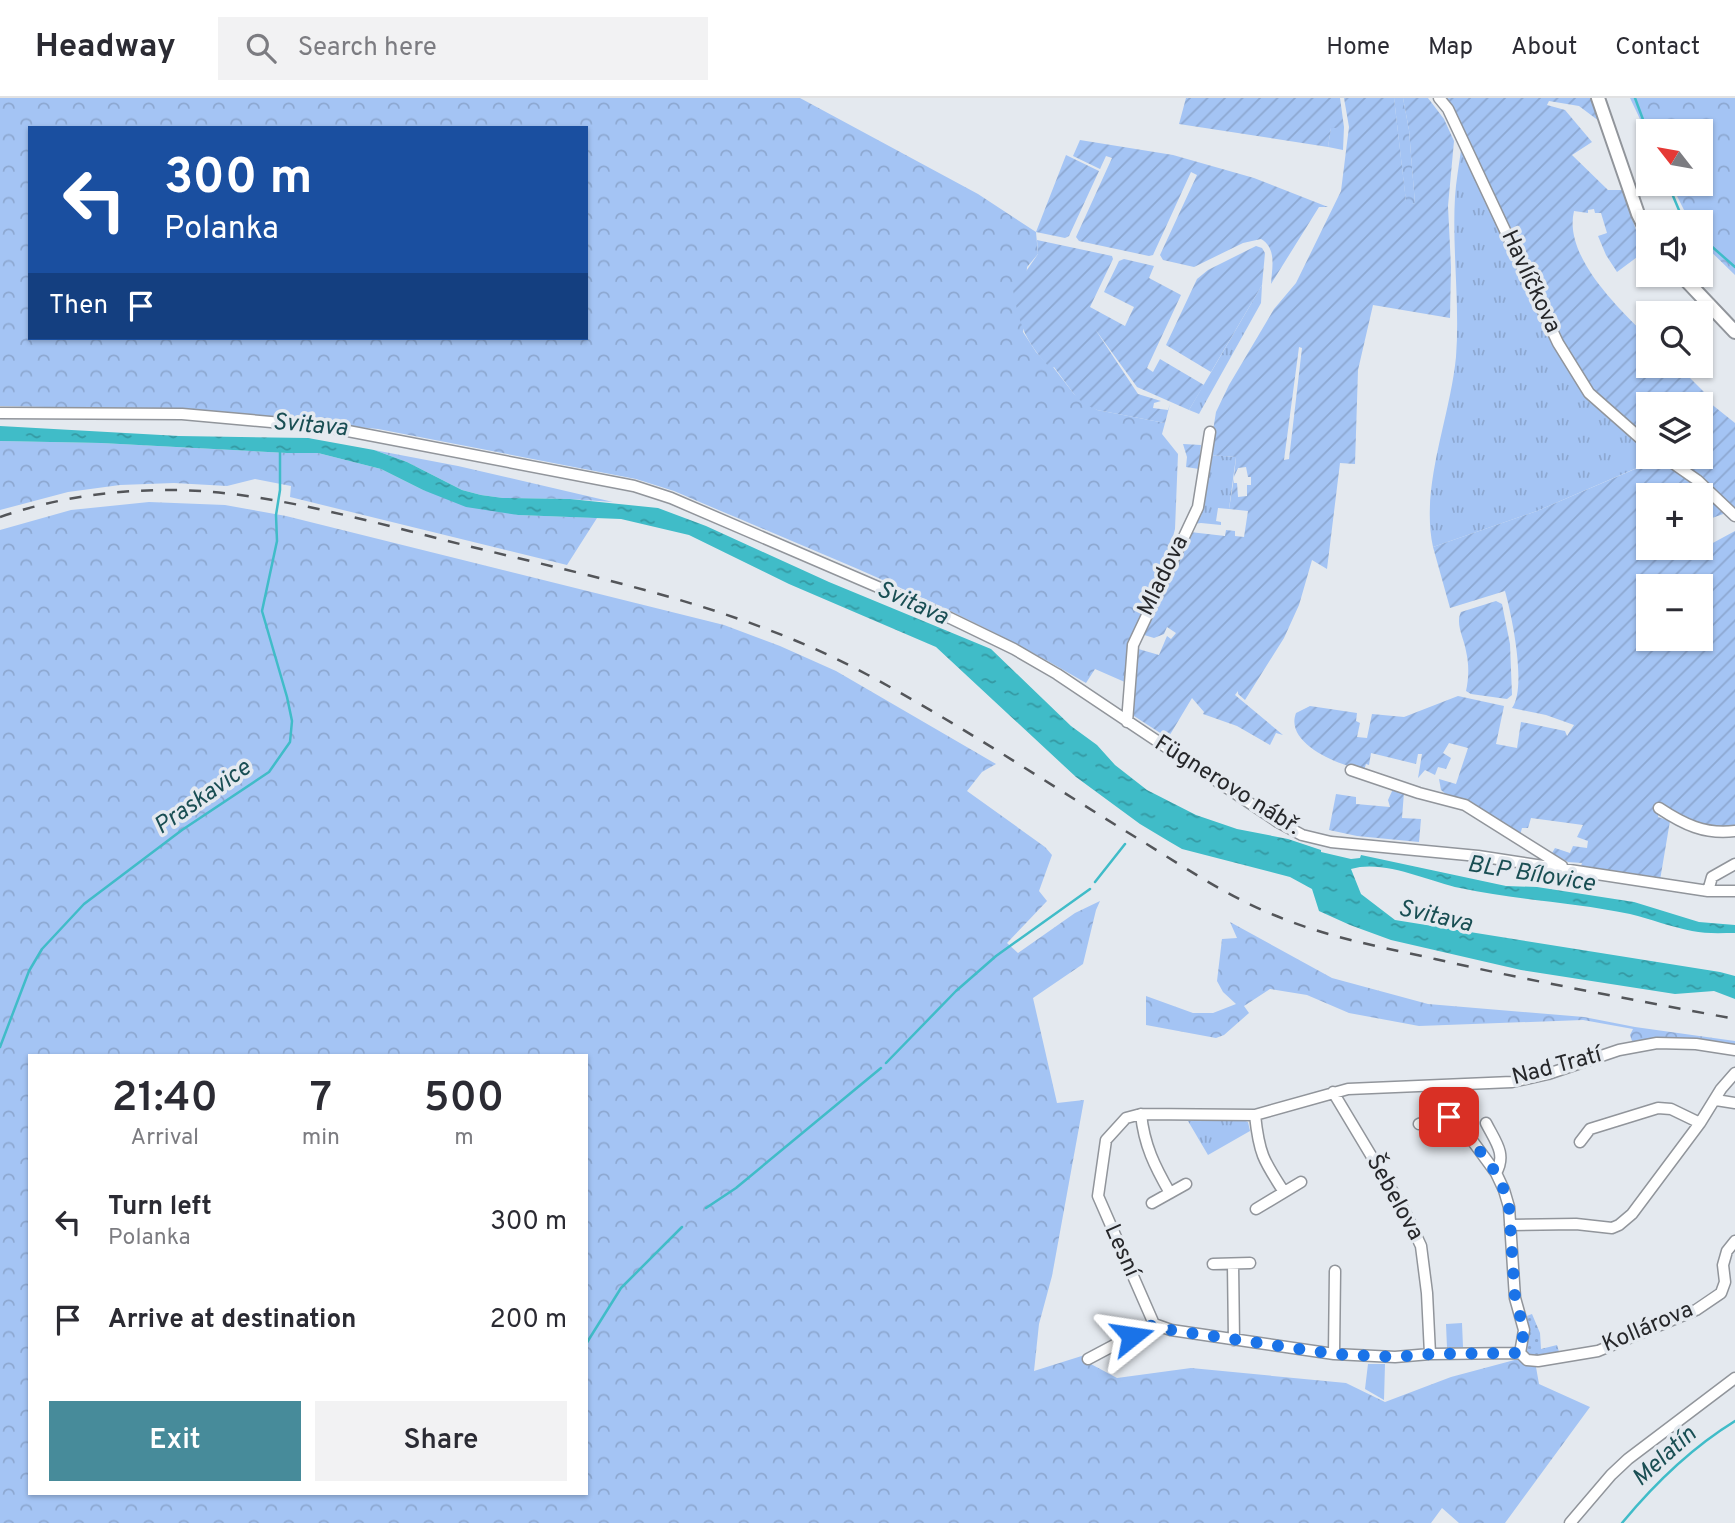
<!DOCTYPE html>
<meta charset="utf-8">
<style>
:root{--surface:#fff;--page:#f2f2f3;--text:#2b2b33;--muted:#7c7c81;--line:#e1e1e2;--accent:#478b9a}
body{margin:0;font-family:Overpass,sans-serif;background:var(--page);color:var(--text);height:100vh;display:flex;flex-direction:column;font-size:26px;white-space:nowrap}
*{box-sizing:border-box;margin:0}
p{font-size:23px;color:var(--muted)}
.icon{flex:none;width:38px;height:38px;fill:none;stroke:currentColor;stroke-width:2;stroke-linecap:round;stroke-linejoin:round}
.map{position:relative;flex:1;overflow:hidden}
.side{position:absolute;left:28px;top:956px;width:560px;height:441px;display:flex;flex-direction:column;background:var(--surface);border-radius:0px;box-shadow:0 2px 5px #0004}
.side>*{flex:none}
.hud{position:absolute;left:28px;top:28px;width:560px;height:214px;border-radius:0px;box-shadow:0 2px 5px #0004;background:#1a4fa0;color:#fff;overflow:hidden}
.needle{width:46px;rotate:301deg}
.buttons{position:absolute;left:1636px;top:21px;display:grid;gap:14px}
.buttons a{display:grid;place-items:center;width:77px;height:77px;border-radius:0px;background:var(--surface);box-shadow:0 2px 5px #0004;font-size:35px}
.pin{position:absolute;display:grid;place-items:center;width:60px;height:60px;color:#fff;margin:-30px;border-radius:14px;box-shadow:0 4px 10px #0006}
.me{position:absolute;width:77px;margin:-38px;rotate:75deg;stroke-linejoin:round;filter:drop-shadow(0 0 5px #0008)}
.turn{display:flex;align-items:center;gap:24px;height:147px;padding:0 21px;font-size:32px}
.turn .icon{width:91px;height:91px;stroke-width:2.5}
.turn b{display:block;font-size:49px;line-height:60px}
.then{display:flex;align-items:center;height:66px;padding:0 21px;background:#0003;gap:14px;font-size:26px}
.eta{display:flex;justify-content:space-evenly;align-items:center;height:119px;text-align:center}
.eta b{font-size:42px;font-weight:600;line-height:49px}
.action{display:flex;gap:14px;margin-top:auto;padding:14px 21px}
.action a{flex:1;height:80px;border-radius:0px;background:var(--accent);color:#fff;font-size:28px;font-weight:600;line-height:80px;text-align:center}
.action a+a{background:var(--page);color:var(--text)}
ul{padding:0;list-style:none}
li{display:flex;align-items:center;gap:21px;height:98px;padding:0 21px}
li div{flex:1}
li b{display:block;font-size:26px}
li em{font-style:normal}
header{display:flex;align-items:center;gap:42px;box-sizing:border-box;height:98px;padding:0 35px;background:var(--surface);border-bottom:2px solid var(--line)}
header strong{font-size:33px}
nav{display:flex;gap:38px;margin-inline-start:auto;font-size:24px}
.search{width:490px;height:63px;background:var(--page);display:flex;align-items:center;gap:18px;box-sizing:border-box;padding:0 24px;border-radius:0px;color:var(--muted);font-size:26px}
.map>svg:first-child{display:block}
</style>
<header>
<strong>Headway</strong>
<div class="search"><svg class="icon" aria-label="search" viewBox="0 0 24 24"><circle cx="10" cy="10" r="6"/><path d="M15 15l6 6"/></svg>Search here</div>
<nav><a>Home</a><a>Map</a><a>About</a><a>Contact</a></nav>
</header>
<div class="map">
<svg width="1735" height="1425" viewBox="0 0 1735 1425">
<defs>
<pattern id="grass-tufts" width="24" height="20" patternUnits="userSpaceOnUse" patternTransform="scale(1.75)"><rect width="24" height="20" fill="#a4c4f4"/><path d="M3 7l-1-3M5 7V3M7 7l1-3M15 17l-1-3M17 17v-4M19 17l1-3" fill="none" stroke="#8da8d1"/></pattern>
<pattern id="forest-crowns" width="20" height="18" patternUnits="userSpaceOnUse" patternTransform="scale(1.75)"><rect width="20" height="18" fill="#a4c4f4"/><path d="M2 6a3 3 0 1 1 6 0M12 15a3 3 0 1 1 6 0" fill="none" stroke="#8da8d1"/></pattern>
<pattern id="park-dots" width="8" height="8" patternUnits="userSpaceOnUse" patternTransform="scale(1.75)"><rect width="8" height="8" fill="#a4c4f4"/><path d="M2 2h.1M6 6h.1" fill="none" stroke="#8da8d1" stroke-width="1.8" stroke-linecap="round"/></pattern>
<pattern id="garden-furrows" width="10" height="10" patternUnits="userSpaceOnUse" patternTransform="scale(1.75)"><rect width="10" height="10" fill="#a4c4f4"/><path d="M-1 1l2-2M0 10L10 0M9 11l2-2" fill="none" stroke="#8da8d1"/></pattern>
<pattern id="water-ripples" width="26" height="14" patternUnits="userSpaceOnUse" patternTransform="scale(1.75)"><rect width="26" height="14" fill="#40bcc8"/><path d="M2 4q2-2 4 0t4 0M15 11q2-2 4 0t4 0" fill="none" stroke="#3599a3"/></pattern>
</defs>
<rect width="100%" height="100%" fill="#e4e9ef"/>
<path fill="url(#grass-tufts)" d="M1331 29H1344L1343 52 1328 49Z
M1461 52 1642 345 1641 358 1660 360 1537 413 1433 449C1420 388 1450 321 1456 259 1460 206 1452 152 1455 99 1456 83 1459 67 1461 52Z
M1262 187 1261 205 1199 316 1189 312Z
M1209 357 1236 359 1229 411 1218 410 1216 423 1221 424V427L1201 425 1193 426Z
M1243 1022 1248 1024 1250 1033 1208 1057 1188 1023Z"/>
<path fill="url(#forest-crowns)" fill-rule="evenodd" d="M0 0H800L978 96 1036 134 1038 156 1027 169 1023 234 1036 254 1051 270 1053 269 1074 296 1097 312 1165 325 1162 336 1178 356 1175 431 1165 469 1128 546 1127 585 1095 571 1086 585C955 507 813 453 674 393L636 381 378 331 181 312 0 308ZM30 30H586V240H30Z
M1394 0H1403L1409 32 1415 106 1406 104Z
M1630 0H1735V177L1701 144V124H1690L1671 86H1701V33H1648V38Z
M0 343 101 345 287 355H318L381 371 423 392 518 417 597 420 567 467 290 399 291 388 255 381 227 388 174 385 120 387 68 394 0 412Z
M374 352 458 368 613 404 570 401 503 400 481 397 462 392 407 364Z
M149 404 225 407 286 418 724 527 780 548 836 573 996 666 982 674 967 693 1045 749 1052 757 1039 793 1047 803 1007 845 1018 855 1075 815 1100 803 1096 812 1083 866 1033 900 1057 1005 1084 1002 1052 1178 1039 1226 1034 1273 1088 1256 1089 1265 1117 1280 1191 1270 1346 1285 1385 1304 1451 1279 1522 1260 1536 1269 1539 1286 1590 1309 1505 1425H1459L1442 1410 1431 1425H0V432L71 412ZM30 957H586V1395H30Z
M1230 824 1332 880 1428 906 1584 919 1635 929 1735 943V947L1639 944 1632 943 1630 937 1633 931 1583 922 1419 928 1349 915 1307 897 1270 891 1244 908 1249 915 1224 937 1216 940 1146 927V898L1193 915H1213L1236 906 1223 894 1217 883 1222 841 1237 840Z"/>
<path fill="url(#park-dots)" d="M1532 1216 1540 1235 1541 1251 1557 1247 1560 1257 1538 1260 1526 1257 1524 1219Z"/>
<path fill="url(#garden-furrows)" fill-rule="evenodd" d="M1186 0H1340L1344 29 1331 30 1328 49 1179 26Z
M1344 0H1394L1406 103 1415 106 1409 32 1403 0H1428L1444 21 1454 43 1448 108 1451 169 1450 220 1373 207 1358 272 1355 366 1340 365 1327 471 1312 462 1299 507 1284 540 1245 602 1238 596V593L1235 597 1283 637 1276 635 1270 647 1237 628 1203 616 1204 614 1192 600 1168 640 1134 618 1132 612 1135 550 1159 557 1167 538 1171 541 1176 535 1167 529 1164 536 1154 540 1141 536 1190 434 1225 438 1226 432 1235 433V438L1244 439 1248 413 1229 411 1234 380V385H1237L1238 399 1247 398V387H1251V379H1248L1246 369 1238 370 1234 379 1236 359 1209 357 1216 314 1229 287 1274 211 1296 185 1341 93 1349 29ZM1299 249 1302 250 1289 361 1284 362Z
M1446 0H1591L1599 23 1579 8 1549 3 1547 7 1565 12 1592 44 1572 57 1608 92H1623L1636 132 1648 151 1617 174 1606 157 1598 138 1607 135 1601 115H1595L1594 111 1588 112V115L1574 113C1563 158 1619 211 1648 239V268H1678L1708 298 1705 301 1735 325V414L1668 359H1701V306H1648V345L1590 294 1577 275Z
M1080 42 1173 57 1254 80 1328 109H1319L1271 186C1272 170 1277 150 1261 141L1243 145 1194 169 1163 162 1160 157 1197 77 1191 74 1153 157 1149 158 1079 143 1076 139 1112 60 1106 58 1100 71 1073 58Z
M1066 57 1099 73 1069 138 1065 140 1036 134Z
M1037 142 1112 158 1113 161 1090 209 1125 228 1134 209 1104 194 1119 163 1124 161 1154 168 1149 180 1181 197 1147 270 1153 274 1160 261 1204 287 1189 312 1137 289 1095 231 1138 296 1161 303 1154 305 1153 310 1168 312 1170 306 1165 325 1097 312 1084 306 1074 296 1054 269 1051 271C1025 243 1020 229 1013 192L1038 156Z
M1256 148 1262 150 1265 155 1262 187 1211 274 1166 247 1197 181 1208 172Z
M1183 346 1201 347 1199 371 1186 369 1187 359Z
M1663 359 1726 415 1701 424V397H1648V450H1696L1698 453 1735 433V730L1718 731 1659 714 1658 719 1670 723 1660 782 1581 768 1582 765 1568 764 1552 755 1555 750 1570 755 1573 748 1587 750 1588 743 1577 739 1583 727 1531 720 1528 730H1522L1520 737 1473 706 1447 697 1441 692 1439 681 1456 686 1468 650 1449 645 1443 655 1451 660 1446 671 1438 669 1435 677 1425 672 1418 680 1422 656H1418L1416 666 1371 655 1369 667 1366 666 1364 672C1341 668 1284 646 1296 615L1310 608 1357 615 1356 623 1360 625 1357 639 1367 640 1372 616 1404 619 1458 598 1504 608 1496 646 1517 650 1521 624 1565 633 1567 638 1574 627 1546 617 1512 610C1527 590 1512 518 1505 493L1450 510 1433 449 1537 413ZM1648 488H1701V541H1648Z
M1496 503 1502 506 1510 546 1512 597 1507 601 1471 596 1466 593C1469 579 1469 566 1466 553 1464 540 1455 526 1461 514Z
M1393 691 1404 694 1402 720 1421 721 1419 744 1357 738 1329 732 1336 696 1356 699V706L1390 709 1388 702Z"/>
<path fill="#a4c4f4" d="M1462 1225 1463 1249 1447 1250 1446 1226Z
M1368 1266H1385L1384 1302 1365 1291Z"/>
<path fill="url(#water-ripples)" d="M0 328 179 338 308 340 374 352 407 364 462 392 481 397 503 400 570 401 658 410 706 428 829 484 991 551 1071 628 1097 647 1115 667 1147 692 1196 717 1237 731 1288 741 1321 752V754L1351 761 1360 760 1361 757 1506 788 1537 789 1634 804 1699 824 1735 827V835C1721 835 1706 836 1692 833 1671 829 1651 821 1630 816 1574 804 1516 802 1460 790 1428 783 1383 761 1351 771L1361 796 1395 822 1720 874 1735 878V901L1714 893 1675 896 1521 872 1391 842 1350 827 1319 813 1312 791 1290 779 1182 751 1170 744 1140 726 1076 679 936 549 789 486 689 437 621 421 518 417 466 409 423 392 381 371 318 355H287L101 345 0 343Z"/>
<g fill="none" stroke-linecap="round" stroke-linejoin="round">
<path stroke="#40bcc8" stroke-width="2.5" d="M1635 0 1648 35
M1668 86 1684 124
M1701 139 1735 169
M1095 784 1125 746
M0 949 29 873 42 851 84 806 182 732 269 674 290 644 292 623 287 599 262 513 277 443 276 417 280 392V354
M886 965 956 893 996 858 1090 791
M706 1110 736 1090 881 970
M586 1246 621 1190 682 1129
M1622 1425C1655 1385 1691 1350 1735 1323"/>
<defs>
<path id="minor" d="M1439 0 1448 11 1558 245 1589 295 1648 347
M0 315 182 316 327 329 634 388 671 400 950 520 1014 551 1057 576 1278 724 1302 737 1331 744 1478 758 1708 793H1735
M1664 359 1697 382 1735 418
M1127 624 1133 547 1198 409 1210 334
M1351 672 1419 695 1465 707 1562 768
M1659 710C1683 726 1705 737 1735 733
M1708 793 1712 779 1735 766
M1333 994 1405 1114 1421 1148 1427 1195 1430 1256
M1716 1002 1735 1005
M1141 1016C1144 1047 1155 1069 1170 1095
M1255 1017C1259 1055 1263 1062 1284 1094
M1486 1025C1495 1043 1507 1056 1496 1075
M1419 1026 1443 1018 1453 1021 1463 1030 1496 1075 1504 1092 1509 1109 1515 1200 1524 1232 1520 1255
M1580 1044 1590 1031 1658 1010 1671 1011 1700 1025 1721 991 1735 975
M1152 1105 1186 1086
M1256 1111 1301 1084
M1510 1127 1576 1126 1612 1130 1619 1127 1632 1116 1700 1025
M1213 1166 1250 1165
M1233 1166 1234 1242
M1520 1255 1430 1256 1395 1259 1334 1256 1171 1232 1154 1226 1098 1098 1106 1042 1126 1020 1141 1016 1255 1017 1348 991 1512 984 1548 976 1619 952 1657 945 1696 946 1735 952
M1520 1255 1527 1262 1538 1263 1598 1253 1696 1212 1721 1195 1725 1184 1723 1167 1727 1153 1735 1143
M1334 1256 1335 1173
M1088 1261 1154 1226
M1570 1425 1611 1377 1628 1361 1735 1280"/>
<path id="major" d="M1598 0 1638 116 1648 136
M1681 177 1735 234"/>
</defs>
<use href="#minor" stroke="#91959b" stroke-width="13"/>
<use href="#major" stroke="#91959b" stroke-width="16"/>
<use href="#minor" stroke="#fff" stroke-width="10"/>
<use href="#major" stroke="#fff" stroke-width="12"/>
<path stroke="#535559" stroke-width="2.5" stroke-dasharray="12 12" stroke-linecap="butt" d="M0 419C64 397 133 389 201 393 288 399 379 426 464 447 602 481 742 509 868 577 963 628 1053 689 1145 745 1187 771 1229 799 1274 817 1326 839 1381 849 1435 861 1535 884 1635 902 1735 921"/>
</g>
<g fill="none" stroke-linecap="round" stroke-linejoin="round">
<path stroke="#1a73e8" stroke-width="12" stroke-dasharray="0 21.6" d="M1132 1238 1154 1226 1171 1232 1334 1256 1395 1259 1430 1256 1520 1255 1524 1232 1515 1200 1509 1109 1504 1092 1496 1075 1463 1030 1449 1019"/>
</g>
<g text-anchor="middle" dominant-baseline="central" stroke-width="7" stroke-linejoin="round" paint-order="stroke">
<g font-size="23" fill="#26272a" stroke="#e4e9ef">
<text transform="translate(1530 184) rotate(65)">Havlíčkova</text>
<text transform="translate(1164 478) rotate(-64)">Mladova</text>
<text transform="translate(1227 688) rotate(32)">Fügnerovo nábř.</text>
<text transform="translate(1557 969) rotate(-15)">Nad Tratí</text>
<text transform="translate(1394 1100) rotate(61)">Šebelova</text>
<text transform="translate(1121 1153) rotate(66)">Lesní</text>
<text transform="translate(1648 1230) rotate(-23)">Kollárova</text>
</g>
<g font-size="24" font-style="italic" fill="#194e53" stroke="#e4e9ef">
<text transform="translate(310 328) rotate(5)">Svitava</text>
<text transform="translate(912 506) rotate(24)">Svitava</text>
<text transform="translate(203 700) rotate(-35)">Praskavice</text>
<text transform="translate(1531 777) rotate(9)">BLP Bílovice</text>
<text transform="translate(1435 819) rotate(13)">Svitava</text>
<text transform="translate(1665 1359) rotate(-42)">Melatín</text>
</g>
</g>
</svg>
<div class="buttons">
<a><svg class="needle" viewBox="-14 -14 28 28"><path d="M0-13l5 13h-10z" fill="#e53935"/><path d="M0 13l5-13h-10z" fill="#7c7c81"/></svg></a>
<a><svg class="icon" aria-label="sound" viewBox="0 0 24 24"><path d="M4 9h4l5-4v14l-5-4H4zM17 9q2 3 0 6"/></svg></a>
<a><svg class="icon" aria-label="search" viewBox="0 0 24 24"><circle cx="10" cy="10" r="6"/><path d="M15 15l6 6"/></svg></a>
<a><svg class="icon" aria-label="layers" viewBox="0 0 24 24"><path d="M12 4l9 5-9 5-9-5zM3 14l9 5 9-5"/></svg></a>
<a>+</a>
<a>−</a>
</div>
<div class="pin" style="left:1449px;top:1019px;background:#d93025"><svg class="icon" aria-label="arrive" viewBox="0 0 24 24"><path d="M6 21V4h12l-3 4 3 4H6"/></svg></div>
<svg class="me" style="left:1132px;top:1238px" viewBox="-20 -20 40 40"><path d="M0-17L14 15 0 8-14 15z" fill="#1a73e8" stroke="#fff" stroke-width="4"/></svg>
<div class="hud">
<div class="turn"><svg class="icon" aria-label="left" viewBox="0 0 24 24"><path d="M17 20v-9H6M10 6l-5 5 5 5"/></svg><div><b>300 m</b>Polanka</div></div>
<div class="then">Then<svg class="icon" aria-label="arrive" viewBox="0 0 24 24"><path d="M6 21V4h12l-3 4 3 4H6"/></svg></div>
</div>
<section class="side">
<div class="eta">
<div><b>21:40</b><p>Arrival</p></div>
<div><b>7</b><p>min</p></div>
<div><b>500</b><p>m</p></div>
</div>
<ul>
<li><svg class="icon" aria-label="left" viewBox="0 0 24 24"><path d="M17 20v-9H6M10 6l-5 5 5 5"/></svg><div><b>Turn left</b><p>Polanka</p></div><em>300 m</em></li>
<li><svg class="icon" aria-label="arrive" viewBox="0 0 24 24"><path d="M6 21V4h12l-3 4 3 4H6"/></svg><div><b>Arrive at destination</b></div><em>200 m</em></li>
</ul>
<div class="action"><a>Exit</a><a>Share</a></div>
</section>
</div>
